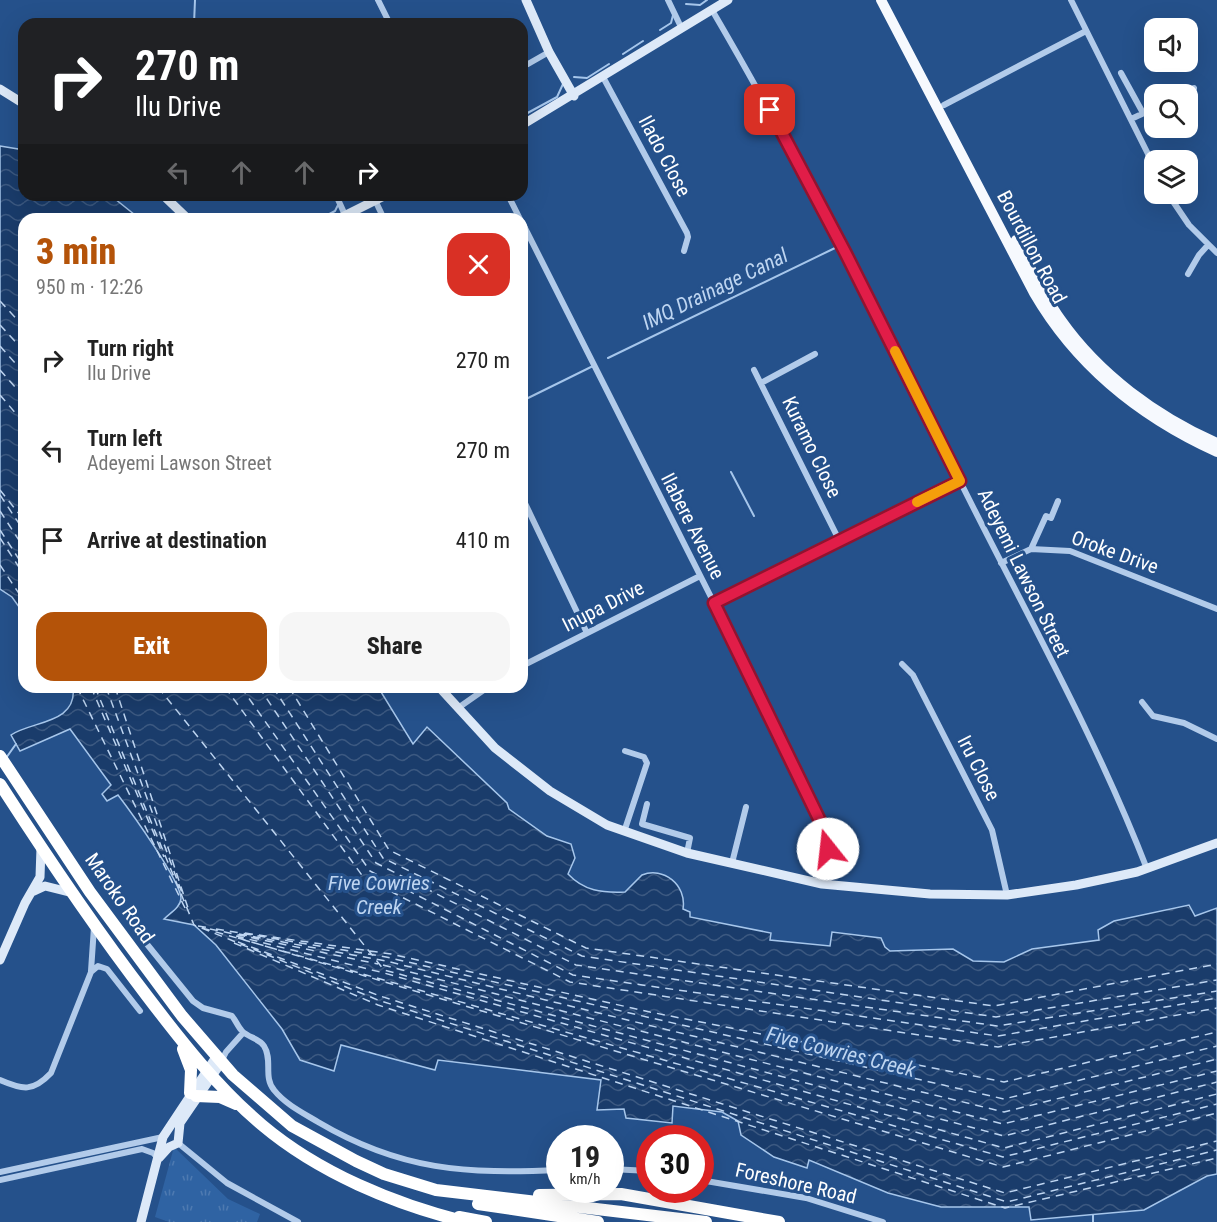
<!DOCTYPE html>
<meta charset="utf-8">
<style>
:root{--surface:#fff;--page:#f6f6f6;--text:#222;--muted:#767676;--accent:#b45309}
body{margin:0;font-family:"Roboto Condensed",sans-serif;background:var(--page);color:var(--text);height:100vh;display:flex;flex-direction:column;font-size:22px;white-space:nowrap}
*{box-sizing:border-box;margin:0}
p{font-size:20px;color:var(--muted)}
.icon{flex:none;width:33px;height:33px;fill:none;stroke:currentColor;stroke-width:2;stroke-linecap:round;stroke-linejoin:round}
.map{position:relative;flex:1;overflow:hidden}
.details{position:absolute;left:18px;top:213px;width:510px;height:480px;display:flex;flex-direction:column;background:var(--surface);border-radius:18px;box-shadow:0 6px 24px #0002}
.details>*{flex:none}
.banner{position:absolute;left:18px;top:18px;width:510px;height:183px;border-radius:18px;box-shadow:0 6px 24px #0002;background:#202124;color:#fff;overflow:hidden}
.tools{position:absolute;left:1144px;top:18px;display:grid;gap:12px}
.tools a{display:grid;place-items:center;width:54px;height:54px;border-radius:12px;background:var(--surface);box-shadow:0 6px 24px #0002;font-size:30px}
.speed{position:absolute;left:546px;top:1125px;display:flex;gap:12px;font-size:30px;font-weight:700;text-align:center}
.speed>*{display:grid;place-content:center;width:78px;height:78px;border-radius:50%;background:var(--surface);box-shadow:0 6px 24px #0002;line-height:1}
.speed small{font-size:15px;font-weight:400}
.speed .limit{border:9px solid #d22;background:#fff;color:#111}
.pin{position:absolute;display:grid;place-items:center;width:51px;height:51px;color:#fff;margin:-26px;border-radius:12px;box-shadow:0 3px 9px #0006}
.me{position:absolute;width:66px;margin:-33px;rotate:344deg;stroke-linejoin:round;filter:drop-shadow(0 0 4px #0008)}
.turn{display:flex;align-items:center;gap:21px;height:126px;padding:0 18px;font-size:27px}
.turn .icon{width:78px;height:78px;stroke-width:2.5}
.turn b{display:block;font-size:42px;line-height:51px}
.lanes{display:flex;align-items:center;height:57px;padding:0 18px;background:#0003;justify-content:center;gap:30px;direction:ltr}
.lanes .off{opacity:.35}
.round{display:grid;place-items:center;flex:none;width:63px;height:63px;border-radius:18px;background:var(--page)}
.head{display:flex;align-items:center;justify-content:space-between;height:102px;padding:0 18px}
h1{font-size:36px;font-weight:800;line-height:45px;color:var(--accent)}
.button{display:flex;gap:12px;margin-top:auto;padding:12px 18px}
.button a{flex:1;height:69px;border-radius:18px;background:var(--accent);color:#fff;font-size:24px;font-weight:800;line-height:69px;text-align:center}
.button a+a{background:var(--page);color:var(--text)}
ul{padding:0;list-style:none}
li{display:flex;align-items:center;gap:18px;height:90px;padding:0 18px}
li div{flex:1}
li b{display:block;font-size:22px}
li em{font-style:normal}
.map>svg:first-child{display:block}
</style>
<div class="map">
<svg width="1217" height="1222" viewBox="0 0 1217 1222">
<defs>
<pattern id="grass-tufts" width="24" height="20" patternUnits="userSpaceOnUse" patternTransform="scale(1.5)"><rect width="24" height="20" fill="#2f63a3"/><path d="M3 7l-1-3M5 7V3M7 7l1-3M15 17l-1-3M17 17v-4M19 17l1-3" fill="none" stroke="#4e7ab1"/></pattern>
<pattern id="water-waves" width="16" height="10" patternUnits="userSpaceOnUse" patternTransform="scale(1.5)"><rect width="16" height="10" fill="#1a3c6b"/><path d="M0 5q4-4 8 0t8 0" fill="none" stroke="#3c5981"/></pattern>
</defs>
<rect width="100%" height="100%" fill="#25518b"/>
<path fill="url(#grass-tufts)" d="M174 1147 228 1199 260 1214 257 1222H169L155 1217Z"/>
<path fill="url(#water-waves)" stroke="#a6c6eb" stroke-width="1.5" d="M0 146 24 150V195H110L140 219H24V614L12 597 0 589Z
M73 687H378L413 744 427 727 507 803 509 809 547 836 571 844 575 858 568 874C584 891 602 893 625 892L642 875C663 866 687 885 683 909L690 912V917L771 933 770 940 830 946 832 932 881 938 885 947 890 951 953 949 973 961 1004 962 1032 949 1099 940 1098 930 1114 921 1189 905 1195 916 1217 908V1174L1207 1176 1144 1210 1031 1220 1029 1207H941L888 1193 809 1160 807 1168 774 1157 741 1135 738 1121 722 1112 673 1106 672 1123 626 1118 624 1109 597 1110 601 1080 438 1060 435 1070 341 1045 334 1071 300 1060 282 1029 216 945 194 925 164 919C170 913 181 907 181 898 180 880 131 812 118 795L107 801 102 794 111 785 70 729 20 751 11 735C31 721 78 724 73 687Z"/>
<g fill="none" stroke-linecap="round" stroke-linejoin="round">
<path stroke="#a6c6eb" stroke-width="2" d="M686 4 700 5 707 0
M194 24 195 0
M660 30 671 23 673 15
M623 54 643 41
M574 77 587 78 609 64
M522 116 557 97 563 84
M349 197 358 198 365 195
M320 219 335 211 339 203
M608 358 835 248
M522 401 593 366
M731 472 754 516
M6 758 16 744
M1093 1222V1215"/>
<path stroke="#bed5f1" stroke-width="1.5" stroke-dasharray="8 6" stroke-linecap="butt" d="M0 301 24 327
M0 325 24 351
M0 346 24 373
M0 370 24 397
M0 395 24 423
M0 490 24 520
M0 495 24 531
M0 511 24 548
M0 530 24 567
M0 538 24 575
M0 565 24 601
M77 687 186 910
M91 687 164 857
M95 687 194 925 378 1000 1007 1202 1217 1150
M106 687 182 893
M115 687 189 911
M158 687 384 970 1004 1136 1217 1082
M225 687 364 878 570 982 998 1047 1217 1008
M241 687 370 871 573 975 998 1036 1217 998
M259 687 376 863 576 965 997 1026 1217 991
M273 687 383 858 582 956 996 1017 1217 980
M289 687 389 850 586 948 994 1006 1217 964
M198 926 211 928
M202 928 1003 1157 1217 1104
M210 929 378 964
M216 929 386 957 1004 1099 1217 1046
M245 933 391 954 650 1012 1004 1082 1217 1032
M239 934 386 961 1004 1112 1217 1059
M236 936 384 973 1004 1148 1217 1094
M238 938 1003 1167 1217 1113
M238 942 380 996 1005 1193 1217 1141
M234 943 378 1005 1005 1208 1217 1158
M383 965 1003 1124 1217 1071"/>
<path stroke="#b2cbea" stroke-width="6" d="M378 0 390 24
M668 0 681 27
M1071 0 1155 168
M712 10C807 172 889 340 973 507 1033 626 1099 745 1147 869
M528 64 549 52
M1121 73 1143 113
M603 77 687 233 688 237 684 251
M1181 94 1194 88
M944 105 1086 31
M1131 119 1155 108
M1168 194 1189 225 1217 253
M336 195 345 215
M508 195 520 219
M375 200 384 219
M522 222 714 603 823 827 828 849 822 884
M1188 274 1199 255 1208 245
M754 370 839 540
M761 383 815 354
M522 497 587 633
M1031 549 1046 516 1051 518 1058 501
M1001 563 1031 549 1070 551 1217 609
M714 603 960 481
M902 664 913 675 992 830 1007 895
M522 666 700 576
M1142 702 1153 716 1184 723 1217 739
M458 708 488 687
M647 804 642 824 690 838 687 853
M624 832 647 763 644 757 625 751
M732 863 746 807
M146 943 193 1001 203 1008 232 1016C236 1021 238 1027 242 1031 249 1038 259 1038 264 1046 273 1060 263 1077 274 1090 285 1104 303 1113 318 1122 401 1171 466 1174 560 1170
M91 971 94 927
M221 1062 226 1052 243 1033
M0 1080C23 1090 33 1092 51 1073L91 972 98 966 107 969 140 1011
M178 1143 227 1183 298 1222
M610 1169 650 1171
M0 1172 163 1137
M0 1180 142 1149 153 1153 158 1158
M700 1180 806 1198 883 1222"/>
<path stroke="#dde9f8" stroke-width="9" d="M526 0 549 52 574 96
M0 89 24 104
M522 125 728 0
M163 195 188 219
M338 219 386 195
M439 687 495 748 550 791 607 825 687 853 822 884 930 894 1007 895 1076 885 1137 872 1217 843
M32 892 45 886 69 892
M0 960 25 903 40 877 41 848
M159 1158 169 1147 178 1143 180 1123 221 1063
M141 1222 163 1137 216 1057"/>
<path stroke="#f6f9fe" stroke-width="10" d="M881 0 1034 293C1077 367 1140 417 1217 452
M1016 240C1030 267 1043 295 1061 320 1099 374 1156 416 1217 443"/>
<path stroke="#fff" stroke-width="12" d="M0 756 90 892 182 1016 233 1075 292 1126 356 1161 384 1174 436 1190 706 1222
M0 784C47 857 94 927 147 996 182 1042 218 1088 262 1125 319 1173 394 1204 466 1222
M183 1049 191 1070 190 1093
M196 1096 220 1097 236 1104
M539 1195 621 1194 779 1222
M478 1204 598 1222
M459 1217 486 1222"/>
</g>
<g fill="none" stroke-linecap="round" stroke-linejoin="round">
<defs>
<path id="route" d="M770 110 845 252 960 481 714 603 823 827 828 849"/>
</defs>
<use href="#route" stroke="#92132f" stroke-width="15"/>
<use href="#route" stroke="#e11d48" stroke-width="10"/>
<path stroke="#f59e0b" stroke-width="10" d="M895 351 960 481 917 502"/>
</g>
<g text-anchor="middle" dominant-baseline="central" stroke-width="6" stroke-linejoin="round" paint-order="stroke">
<g font-size="20" fill="#fff" stroke="#25518b">
<text transform="translate(665 156) rotate(62)">Ilado Close</text>
<text transform="translate(1032 247) rotate(62)">Bourdillon Road</text>
<text transform="translate(812 447) rotate(64)">Kuramo Close</text>
<text transform="translate(693 526) rotate(63)">Ilabere Avenue</text>
<text transform="translate(1115 552) rotate(20)">Oroke Drive</text>
<text transform="translate(1024 573) rotate(64)">Adeyemi Lawson Street</text>
<text transform="translate(603 606) rotate(-27)">Inupa Drive</text>
<text transform="translate(979 768) rotate(63)">Iru Close</text>
<text transform="translate(120 898) rotate(55)">Maroko Road</text>
<text transform="translate(796 1183) rotate(13)">Foreshore Road</text>
</g>
<g font-size="21" font-style="italic" fill="#bed5f1" stroke="#25518b">
<text transform="translate(715 289) rotate(-26)">IMQ Drainage Canal</text>
<text x="379" y="883">Five Cowries<tspan x="379" dy="24">Creek</tspan></text>
<text transform="translate(841 1052) rotate(14)">Five Cowries Creek</text>
</g>
</g>
</svg>
<div class="tools">
<a><svg class="icon" aria-label="sound" viewBox="0 0 24 24"><path d="M4 9h4l5-4v14l-5-4H4zM17 9q2 3 0 6"/></svg></a>
<a><svg class="icon" aria-label="search" viewBox="0 0 24 24"><circle cx="10" cy="10" r="6"/><path d="M15 15l6 6"/></svg></a>
<a><svg class="icon" aria-label="layers" viewBox="0 0 24 24"><path d="M12 4l9 5-9 5-9-5zM3 14l9 5 9-5"/></svg></a>
</div>
<div class="speed"><div>19<small>km/h</small></div><div class="limit">30</div></div>
<div class="pin" style="left:770px;top:110px;background:#d93025"><svg class="icon" aria-label="arrive" viewBox="0 0 24 24"><path d="M6 21V4h12l-3 4 3 4H6"/></svg></div>
<svg class="me" style="left:828px;top:849px" viewBox="-20 -20 40 40"><circle r="19" fill="#fff"/><path d="M0-13L10 11 0 6-10 11z" fill="#e11d48"/></svg>
<div class="banner">
<div class="turn"><svg class="icon" aria-label="right" viewBox="0 0 24 24"><path d="M7 20v-9h11M14 6l5 5-5 5"/></svg><div><b>270 m</b>Ilu Drive</div></div>
<div class="lanes"><svg class="icon off" aria-label="left" viewBox="0 0 24 24"><path d="M17 20v-9H6M10 6l-5 5 5 5"/></svg><svg class="icon off" aria-label="ahead" viewBox="0 0 24 24"><path d="M12 20V5M6 11l6-6 6 6"/></svg><svg class="icon off" aria-label="ahead" viewBox="0 0 24 24"><path d="M12 20V5M6 11l6-6 6 6"/></svg><svg class="icon" aria-label="right" viewBox="0 0 24 24"><path d="M7 20v-9h11M14 6l5 5-5 5"/></svg></div>
</div>
<section class="details">
<div class="head"><div><h1>3 min</h1><p>950 m · 12:26</p></div><a class="round" style="background:#d93025;color:#fff"><svg class="icon" aria-label="close" viewBox="0 0 24 24"><path d="M6 6l12 12M18 6L6 18"/></svg></a></div>
<ul>
<li><svg class="icon" aria-label="right" viewBox="0 0 24 24"><path d="M7 20v-9h11M14 6l5 5-5 5"/></svg><div><b>Turn right</b><p>Ilu Drive</p></div><em>270 m</em></li>
<li><svg class="icon" aria-label="left" viewBox="0 0 24 24"><path d="M17 20v-9H6M10 6l-5 5 5 5"/></svg><div><b>Turn left</b><p>Adeyemi Lawson Street</p></div><em>270 m</em></li>
<li><svg class="icon" aria-label="arrive" viewBox="0 0 24 24"><path d="M6 21V4h12l-3 4 3 4H6"/></svg><div><b>Arrive at destination</b></div><em>410 m</em></li>
</ul>
<div class="button"><a>Exit</a><a>Share</a></div>
</section>
</div>
